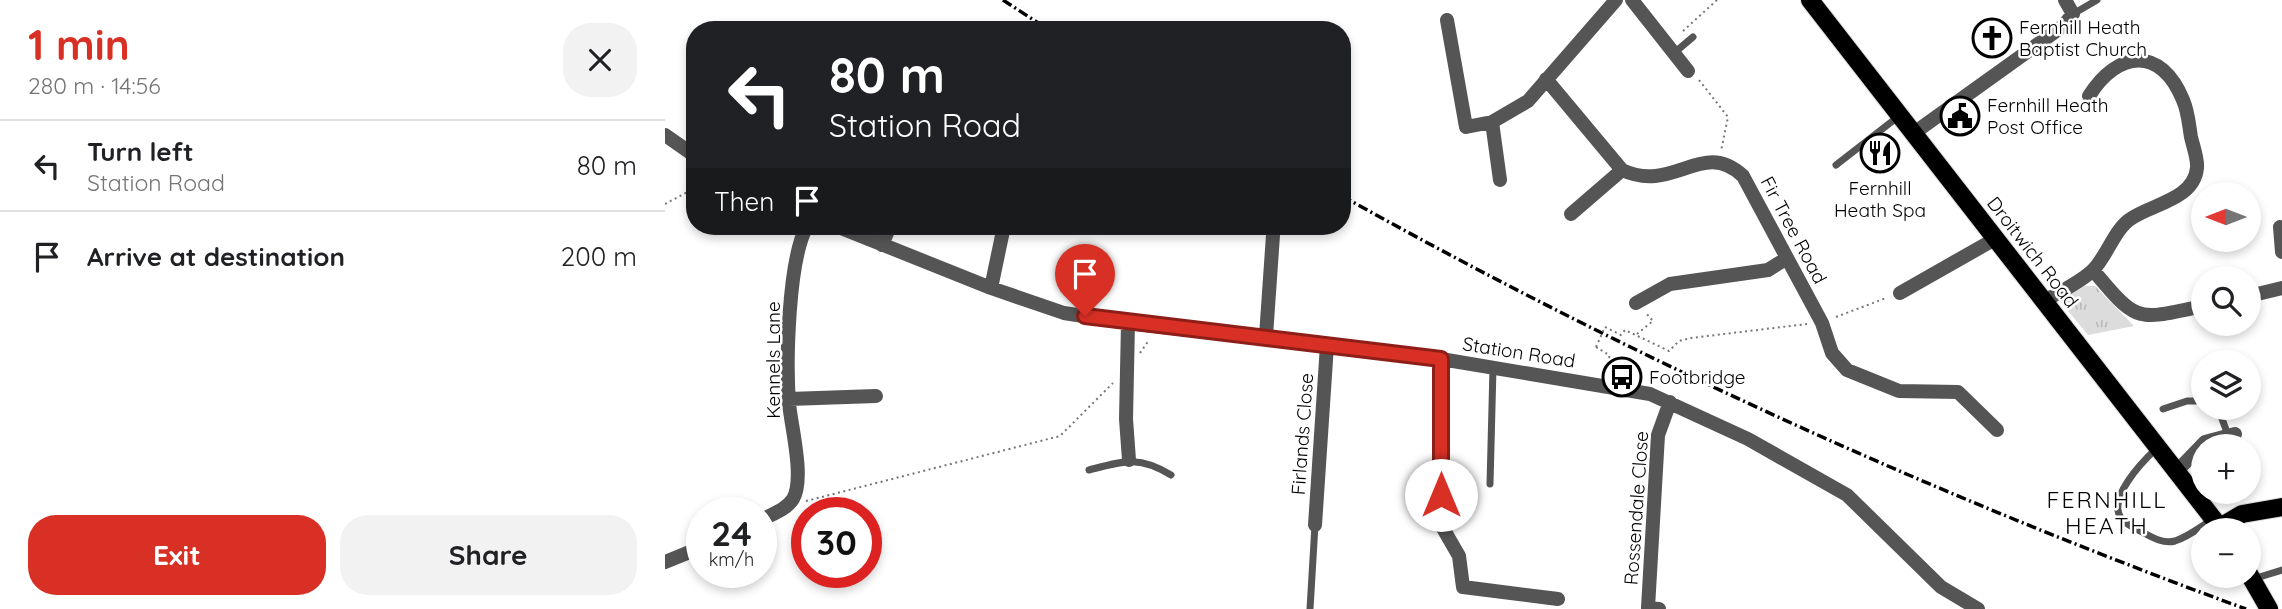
<!DOCTYPE html>
<meta charset="utf-8">
<style>
:root{--surface:#fff;--page:#f2f2f2;--text:#202124;--muted:#757577;--line:#e0e0e0;--accent:#d93025}
body{margin:0;font-family:Quicksand,sans-serif;background:var(--page);color:var(--text);height:100vh;display:flex;flex-direction:column;font-size:26px;white-space:nowrap}
*{box-sizing:border-box;margin:0}
p{font-size:23px;color:var(--muted)}
.icon{flex:none;width:38px;height:38px;fill:none;stroke:currentColor;stroke-width:2;stroke-linecap:round;stroke-linejoin:round}
.map{position:relative;flex:1;overflow:hidden}
.sheet{display:flex;flex-direction:column;background:var(--surface);width:665px}
.sheet>*{flex:none}
.hud{position:absolute;left:21px;top:21px;width:665px;height:214px;border-radius:28px;box-shadow:0 4px 10px #0003;background:#202124;color:#fff;overflow:hidden}
.needle{width:46px;rotate:270deg}
.buttons{position:absolute;left:1526px;top:182px;display:grid;gap:14px}
.buttons a{display:grid;place-items:center;width:70px;height:70px;border-radius:50%;background:var(--surface);box-shadow:0 4px 10px #0003;font-size:35px}
.speed{position:absolute;left:21px;top:497px;display:flex;gap:14px;font-size:35px;font-weight:700;text-align:center}
.speed>*{display:grid;place-content:center;width:91px;height:91px;border-radius:50%;background:var(--surface);box-shadow:0 4px 10px #0003;line-height:1}
.speed small{font-size:18px;font-weight:400}
.speed .limit{border:10px solid #d22;background:#fff;color:#111}
.pin{position:absolute;display:grid;place-items:center;width:60px;height:60px;color:#fff;margin:-72px -30px;border-radius:50% 50% 50% 0;rotate:-45deg;box-shadow:0 0 7px #0007}
.pin .icon{rotate:45deg}
.me{position:absolute;width:77px;margin:-38px;rotate:0deg;stroke-linejoin:round;filter:drop-shadow(0 0 5px #0008)}
.turn{display:flex;align-items:center;gap:24px;height:147px;padding:0 28px;font-size:32px}
.turn .icon{width:91px;height:91px;stroke-width:2.5}
.turn b{display:block;font-size:49px;line-height:60px}
.then{display:flex;align-items:center;height:66px;padding:0 28px;background:#0003;gap:14px;font-size:26px}
.round{display:grid;place-items:center;flex:none;width:74px;height:74px;border-radius:28px;background:var(--page)}
.summary{display:flex;align-items:center;justify-content:space-between;height:119px;padding:0 28px}
h1{font-size:42px;font-weight:700;line-height:52px;color:var(--accent)}
.button{display:flex;gap:14px;margin-top:auto;padding:14px 28px}
.button a{flex:1;height:80px;border-radius:28px;background:var(--accent);color:#fff;font-size:28px;font-weight:700;line-height:80px;text-align:center}
.button a+a{background:var(--page);color:var(--text)}
ul{padding:0;list-style:none}
li{display:flex;align-items:center;gap:21px;height:91px;padding:0 28px;border-top:2px solid var(--line)}
li div{flex:1}
li b{display:block;font-size:26px}
li em{font-style:normal}
main{display:flex;flex:1;min-height:0}
.map>svg:first-child{display:block}
</style>
<main>
<section class="sheet">
<div class="summary"><div><h1>1 min</h1><p>280 m · 14:56</p></div><a class="round"><svg class="icon" aria-label="close" viewBox="0 0 24 24"><path d="M6 6l12 12M18 6L6 18"/></svg></a></div>
<ul>
<li><svg class="icon" aria-label="left" viewBox="0 0 24 24"><path d="M17 20v-9H6M10 6l-5 5 5 5"/></svg><div><b>Turn left</b><p>Station Road</p></div><em>80 m</em></li>
<li><svg class="icon" aria-label="arrive" viewBox="0 0 24 24"><path d="M6 21V4h12l-3 4 3 4H6"/></svg><div><b>Arrive at destination</b></div><em>200 m</em></li>
</ul>
<div class="button"><a>Exit</a><a>Share</a></div>
</section>
<div class="map">
<svg width="1617" height="609" viewBox="0 0 1617 609">
<defs>
<pattern id="grass-tufts" width="24" height="20" patternUnits="userSpaceOnUse" patternTransform="scale(1.75)"><rect width="24" height="20" fill="#dcdcdc"/><path d="M3 7l-1-3M5 7V3M7 7l1-3M15 17l-1-3M17 17v-4M19 17l1-3" fill="none" stroke="#bbb"/></pattern>
</defs>
<rect width="100%" height="100%" fill="#fff"/>
<path fill="url(#grass-tufts)" d="M1420 286H1430L1469 326 1423 335 1394 300Z"/>
<g fill="none" stroke-linecap="round" stroke-linejoin="round">
<defs>
<path id="primary" d="M1145 0 1557 530
M1555 527 1577 514 1617 507
M1584 574 1604 609"/>
</defs>
<use href="#primary" stroke="#dbdbdb" stroke-width="20"/>
<path stroke="#777" stroke-width="2" stroke-dasharray="2 3.5" stroke-linecap="butt" d="M1018 31 1052 0
M1034 80 1063 117 1056 151
M0 204 30 188
M1171 317 1221 298
M940 327 956 335 960 330 1004 351 1014 341 1026 338 1142 324
M972 334 988 321 980 312
M931 347 944 355 946 374
M475 353 484 340
M141 501 395 436 448 383"/>
<path stroke="#555" stroke-width="7" d="M1408 14 1432 0
M1009 53 1028 37
M1171 165 1234 116
M1553 408 1563 435
M1498 409 1522 401H1538
M1491 449C1478 461 1442 498 1456 518 1461 525 1471 529 1479 533 1488 538 1499 544 1510 541 1523 537 1537 526 1548 519
M424 470C458 461 474 455 506 475
M825 484 828 368
M1588 579 1617 570
M645 609 650 525"/>
<path stroke="#555" stroke-width="14" d="M967 0 1023 71
M782 20 801 127 827 122 835 180
M881 79 957 170C1009 194 1037 138 1078 176L1157 323 1167 353 1182 370 1234 391 1293 392 1332 430
M827 122 863 101 951 0
M1249 133 1398 26 1408 14 1400 0
M0 135 30 156
M906 214 957 170
M171 226 326 288 399 313 463 323 776 359 985 394 1083 439 1182 495 1276 587 1313 609
M1615 227 1617 252
M217 245 225 226
M1428 270C1473 324 1471 320 1538 306
M326 288 339 226
M1235 293 1330 239
M1584 296 1617 288
M1380 301C1395 291 1417 282 1429 269 1443 254 1450 228 1467 218 1488 204 1529 199 1532 168 1533 159 1528 146 1526 137 1524 125 1523 111 1518 100 1496 46 1453 50 1424 96
M971 303 1005 284 1103 270 1122 258
M463 323 461 419 464 460
M601 336 608 235
M776 359 775 523 794 556 798 587 893 599
M124 399 211 396
M1512 471 1540 442 1570 434
M96 520C107 514 121 510 128 499 140 479 126 426 124 403 121 362 123 260 142 226
M650 525 662 345
M0 562 37 547
M994 609 983 608 993 435 1005 402"/>
<use href="#primary" stroke="#000" stroke-width="18"/>
<path stroke="#000" stroke-width="3.5" stroke-dasharray="10 3.5 2 3.5" stroke-linecap="butt" d="M338 0 384 30
M677 196C967 358 1269 495 1581 609"/>
<path stroke="#777" stroke-width="2" stroke-dasharray="2 3.5" stroke-linecap="butt" d="M931 347 940 327"/>
</g>
<g fill="none" stroke-linecap="round" stroke-linejoin="round">
<defs>
<path id="route" d="M420 316 776 359V495"/>
</defs>
<use href="#route" stroke="#8d1f18" stroke-width="18"/>
<use href="#route" stroke="#d93025" stroke-width="12"/>
</g>
<defs>
<symbol id="church-ring" viewBox="-11 -11 22 22"><circle r="9.5" fill="#fff" stroke="#000" stroke-width="1.5"/><path d="M-1.2-6h2.4v3.5h3.3v2.4h-3.3V6h-2.4V-.1h-3.3v-2.4h3.3Z" fill="#000"/></symbol>
<symbol id="civic-ring" viewBox="-11 -11 22 22"><circle r="9.5" fill="#fff" stroke="#000" stroke-width="1.5"/><path d="M-.6-6.5H3V-4.5H.6V-3L4-1V1h2V6H-6V1h2V-1L-.6-3ZM-1.2 2.5V6h2.4V2.5Z" fill="#000"/></symbol>
<symbol id="restaurant-ring" viewBox="-11 -11 22 22"><circle r="9.5" fill="#fff" stroke="#000" stroke-width="1.5"/><path d="M-5-6h1v4h1v-4h1v4h1v-4h1v5L-1.5 .5V6h-2V.5L-5-1ZM5-6V6H3V1.5H1.5Q1.5-4 5-6Z" fill="#000"/></symbol>
<symbol id="bus-ring" viewBox="-11 -11 22 22"><circle r="9.5" fill="#fff" stroke="#000" stroke-width="1.5"/><path d="M-5-6H5V4H4V6H2V4H-2V6H-4V4H-5ZM-3.5-4V0h7V-4ZM-3.5 1.2v1.5H-2V1.2ZM2 1.2v1.5H3.5V1.2Z" fill="#000"/></symbol>
</defs>
<g fill-rule="evenodd">
<use href="#church-ring" x="1305" y="16" width="44" height="44"/>
<use href="#civic-ring" x="1273" y="94" width="44" height="44"/>
<use href="#restaurant-ring" x="1193" y="131" width="44" height="44"/>
<use href="#bus-ring" x="935" y="355" width="44" height="44"/>
</g>
<g text-anchor="middle" dominant-baseline="central" stroke-width="5" stroke-linejoin="round" paint-order="stroke">
<g font-size="19" fill="#000" stroke="#fff" text-anchor="start">
<text x="1354" y="27">Fernhill Heath<tspan x="1354" dy="22">Baptist Church</tspan></text>
<text x="1322" y="105">Fernhill Heath<tspan x="1322" dy="22">Post Office</tspan></text>
<text x="1215" y="188" text-anchor="middle">Fernhill<tspan x="1215" dy="22">Heath Spa</tspan></text>
<text x="984" y="377">Footbridge</text>
</g>
<g font-size="19" fill="#000" stroke="#fff">
<text transform="translate(1129 230) rotate(62)">Fir Tree Road</text>
<text transform="translate(1368 252) rotate(52)">Droitwich Road</text>
<text transform="translate(854 352) rotate(9)">Station Road</text>
<text transform="translate(108 360) rotate(-90)">Kennels Lane</text>
<text transform="translate(637 434) rotate(-86)">Firlands Close</text>
<text transform="translate(971 508) rotate(-86)">Rossendale Close</text>
</g>
<g font-size="23" letter-spacing="2" fill="#000" stroke="#fff">
<text x="1442" y="499">FERNHILL<tspan x="1442" dy="26">HEATH</tspan></text>
</g>
</g>
</svg>
<div class="buttons">
<a><svg class="needle" viewBox="-14 -14 28 28"><path d="M0-13l5 13h-10z" fill="#e53935"/><path d="M0 13l5-13h-10z" fill="#757577"/></svg></a>
<a><svg class="icon" aria-label="search" viewBox="0 0 24 24"><circle cx="10" cy="10" r="6"/><path d="M15 15l6 6"/></svg></a>
<a><svg class="icon" aria-label="layers" viewBox="0 0 24 24"><path d="M12 4l9 5-9 5-9-5zM3 14l9 5 9-5"/></svg></a>
<a>+</a>
<a>−</a>
</div>
<div class="speed"><div>24<small>km/h</small></div><div class="limit">30</div></div>
<div class="pin" style="left:420px;top:316px;background:#d93025"><svg class="icon" aria-label="arrive" viewBox="0 0 24 24"><path d="M6 21V4h12l-3 4 3 4H6"/></svg></div>
<svg class="me" style="left:776px;top:495px" viewBox="-20 -20 40 40"><circle r="19" fill="#fff"/><path d="M0-13L10 11 0 6-10 11z" fill="#d93025"/></svg>
<div class="hud">
<div class="turn"><svg class="icon" aria-label="left" viewBox="0 0 24 24"><path d="M17 20v-9H6M10 6l-5 5 5 5"/></svg><div><b>80 m</b>Station Road</div></div>
<div class="then">Then<svg class="icon" aria-label="arrive" viewBox="0 0 24 24"><path d="M6 21V4h12l-3 4 3 4H6"/></svg></div>
</div>
</div>
</main>
